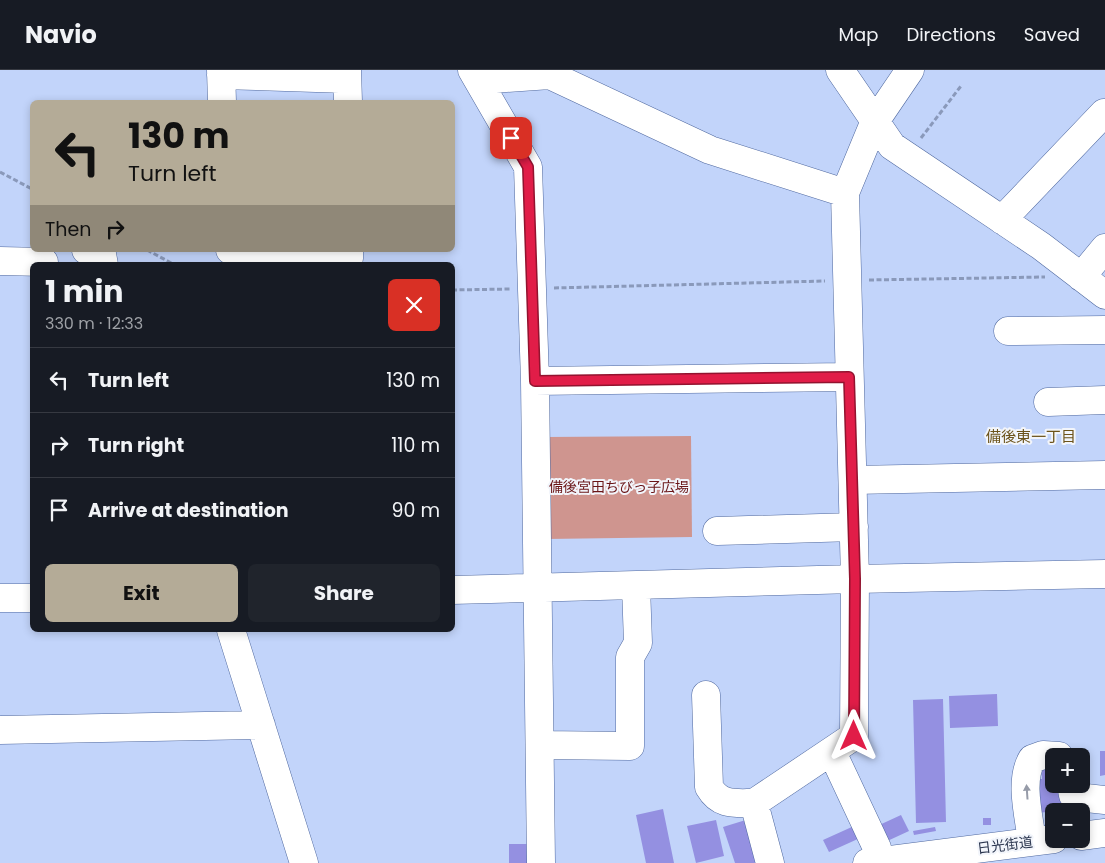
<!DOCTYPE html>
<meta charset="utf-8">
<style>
:root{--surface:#171b24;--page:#20242c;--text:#f1f3f6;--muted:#9ea1a6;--line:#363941;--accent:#b4ab97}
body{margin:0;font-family:Poppins,"Noto Sans JP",sans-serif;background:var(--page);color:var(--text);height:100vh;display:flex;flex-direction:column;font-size:19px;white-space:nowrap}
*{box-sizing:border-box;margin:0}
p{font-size:16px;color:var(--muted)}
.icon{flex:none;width:28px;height:28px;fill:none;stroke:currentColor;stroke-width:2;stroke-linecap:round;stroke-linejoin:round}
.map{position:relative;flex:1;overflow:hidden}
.details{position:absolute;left:30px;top:192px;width:425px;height:370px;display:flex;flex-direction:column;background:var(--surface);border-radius:8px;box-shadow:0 2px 8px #0003}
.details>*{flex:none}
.top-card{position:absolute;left:30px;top:30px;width:425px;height:152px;border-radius:8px;box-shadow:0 2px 8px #0003;background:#b4ab97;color:#111;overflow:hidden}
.tools{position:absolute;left:1045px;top:678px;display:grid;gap:10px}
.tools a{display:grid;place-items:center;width:45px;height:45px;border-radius:8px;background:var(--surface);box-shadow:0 2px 8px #0003;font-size:25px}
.pin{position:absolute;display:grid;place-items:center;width:42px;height:42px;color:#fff;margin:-21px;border-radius:10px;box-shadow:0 2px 8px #0006}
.me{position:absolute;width:55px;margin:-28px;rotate:0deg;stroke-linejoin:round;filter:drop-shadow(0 0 4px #0008)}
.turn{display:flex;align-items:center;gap:18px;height:105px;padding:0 15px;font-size:22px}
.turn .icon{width:65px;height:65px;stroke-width:2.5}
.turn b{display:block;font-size:35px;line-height:42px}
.then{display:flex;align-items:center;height:48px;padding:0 15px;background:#0003;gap:10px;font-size:19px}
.round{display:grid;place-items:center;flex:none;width:52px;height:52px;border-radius:8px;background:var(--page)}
.headline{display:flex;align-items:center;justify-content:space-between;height:85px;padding:0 15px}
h1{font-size:30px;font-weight:700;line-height:38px}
.cta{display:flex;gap:10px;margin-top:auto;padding:10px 15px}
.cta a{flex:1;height:58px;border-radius:8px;background:var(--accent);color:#111;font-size:20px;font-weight:700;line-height:58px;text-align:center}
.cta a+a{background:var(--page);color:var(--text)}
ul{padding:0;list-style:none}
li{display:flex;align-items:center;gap:15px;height:65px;padding:0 15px;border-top:1px solid var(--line)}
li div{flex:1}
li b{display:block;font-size:19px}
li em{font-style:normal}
header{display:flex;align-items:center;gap:30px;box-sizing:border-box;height:70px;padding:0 25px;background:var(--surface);border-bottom:1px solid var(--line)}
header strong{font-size:24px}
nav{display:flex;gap:28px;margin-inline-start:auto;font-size:18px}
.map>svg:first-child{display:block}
</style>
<header>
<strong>Navio</strong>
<nav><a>Map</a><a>Directions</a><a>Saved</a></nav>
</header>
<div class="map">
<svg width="1105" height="793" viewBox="0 0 1105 793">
<rect width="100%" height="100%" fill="#c2d4fa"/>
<path fill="#cf958f" d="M691 366 692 467 546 469V367Z"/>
<path fill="#9490e1" d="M997 624 998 656 950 658 949 626Z
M943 629 946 752 916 753 913 630Z
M1100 681H1105V705L1100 706Z
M1041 694 1054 697V714H1064L1071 739 1054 741V747L1047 748V742L1037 743 1035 709H1042Z
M663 739 674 793H646L636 745Z
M901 745 909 761 883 773 875 757Z
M983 748H991V755H983Z
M749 749 762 790 754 793H735L723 757Z
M716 750 724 786 696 793 687 756Z
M854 756 860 768 829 782 823 770Z
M935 757 936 761 914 765 913 761Z
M509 774H531L532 793H509Z"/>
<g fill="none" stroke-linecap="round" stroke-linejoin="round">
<defs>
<path id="minor" d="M221 0 222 32
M347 0 348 32
M472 0 528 97 535 311 541 793
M840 0 892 76 1041 176 1105 225
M221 5 347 9
M478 10 550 5 710 80 845 123
M1002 150 1104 43
M86 180 102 184 104 195
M230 180 349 188V180
M0 191 44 192V195
M1081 207 1105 178
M1008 261 1105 260
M535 311 849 307
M1048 332 1105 330
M853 410 1105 405
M717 461 854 457
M452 520 855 509 1105 504
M0 528H32
M231 560 304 793
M706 625 709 717C720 736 735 733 754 733
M0 660 261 655
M540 675 630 676V587L638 573 636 516
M832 682 877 778 879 791
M1071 714 1073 725 1077 727 1105 730
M1032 771C1029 746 1019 711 1032 689L1043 685 1059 686
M770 793 754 733 854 666 855 509 845 123 874 53 910 0"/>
<path id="highway" d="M1081 766 1105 763
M867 793 1054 769"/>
</defs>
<use href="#minor" stroke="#4f689f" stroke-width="29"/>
<use href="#highway" stroke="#4f689f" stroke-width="29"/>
<path stroke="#8a99ba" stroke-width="3" stroke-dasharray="5 2.5" stroke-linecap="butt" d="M921 68 961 16
M0 102 32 119
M147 180 175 195
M869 210 1045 207
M554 218 825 211
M452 220 510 219"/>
<use href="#minor" stroke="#fff" stroke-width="28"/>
<use href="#highway" stroke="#fff" stroke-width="28"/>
</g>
<defs><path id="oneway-solid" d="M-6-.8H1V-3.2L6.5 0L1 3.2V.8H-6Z" transform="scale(1.25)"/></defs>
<use fill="#969ba8" href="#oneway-solid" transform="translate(1027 722) rotate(-94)"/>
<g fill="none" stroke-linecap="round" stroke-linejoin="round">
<defs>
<path id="route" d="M511 68 528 97 535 311 849 307 855 509 854 666"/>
</defs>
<use href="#route" stroke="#92132f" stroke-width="12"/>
<use href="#route" stroke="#e11d48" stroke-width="9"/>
</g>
<g text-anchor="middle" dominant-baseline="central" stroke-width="4" stroke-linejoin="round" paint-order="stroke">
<g font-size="14" fill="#691416" stroke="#f2f5fb">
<text x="619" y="417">備後宮田ちびっ子広場</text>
</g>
<g font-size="14" fill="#2c3750" stroke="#f2f5fb">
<text transform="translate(1005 775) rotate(-7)">日光街道</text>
</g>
<g font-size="15" fill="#6c531a" stroke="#f2f5fb">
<text x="1031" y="366">備後東一丁目</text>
</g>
</g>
</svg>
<div class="tools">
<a>+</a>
<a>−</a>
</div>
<div class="pin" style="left:511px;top:68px;background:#d93025"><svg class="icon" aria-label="arrive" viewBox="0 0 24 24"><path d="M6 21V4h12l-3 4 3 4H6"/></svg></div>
<svg class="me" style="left:854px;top:666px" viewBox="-20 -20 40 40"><path d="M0-17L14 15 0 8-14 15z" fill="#e11d48" stroke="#fff" stroke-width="4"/></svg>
<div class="top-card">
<div class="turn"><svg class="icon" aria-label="left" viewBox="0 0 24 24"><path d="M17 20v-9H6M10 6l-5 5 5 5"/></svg><div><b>130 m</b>Turn left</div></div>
<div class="then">Then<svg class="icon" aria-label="right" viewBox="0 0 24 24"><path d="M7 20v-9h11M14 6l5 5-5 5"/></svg></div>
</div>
<section class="details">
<div class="headline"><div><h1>1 min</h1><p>330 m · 12:33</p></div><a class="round" style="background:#d93025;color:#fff"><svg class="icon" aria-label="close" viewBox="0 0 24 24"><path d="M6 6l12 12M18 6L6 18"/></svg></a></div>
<ul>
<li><svg class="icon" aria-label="left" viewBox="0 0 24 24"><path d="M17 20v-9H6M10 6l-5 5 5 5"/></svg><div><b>Turn left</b></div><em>130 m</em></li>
<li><svg class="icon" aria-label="right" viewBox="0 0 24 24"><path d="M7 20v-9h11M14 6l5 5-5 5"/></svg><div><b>Turn right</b></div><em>110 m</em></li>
<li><svg class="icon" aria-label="arrive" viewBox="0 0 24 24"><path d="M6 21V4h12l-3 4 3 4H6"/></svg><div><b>Arrive at destination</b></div><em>90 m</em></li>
</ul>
<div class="cta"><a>Exit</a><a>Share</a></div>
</section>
</div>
